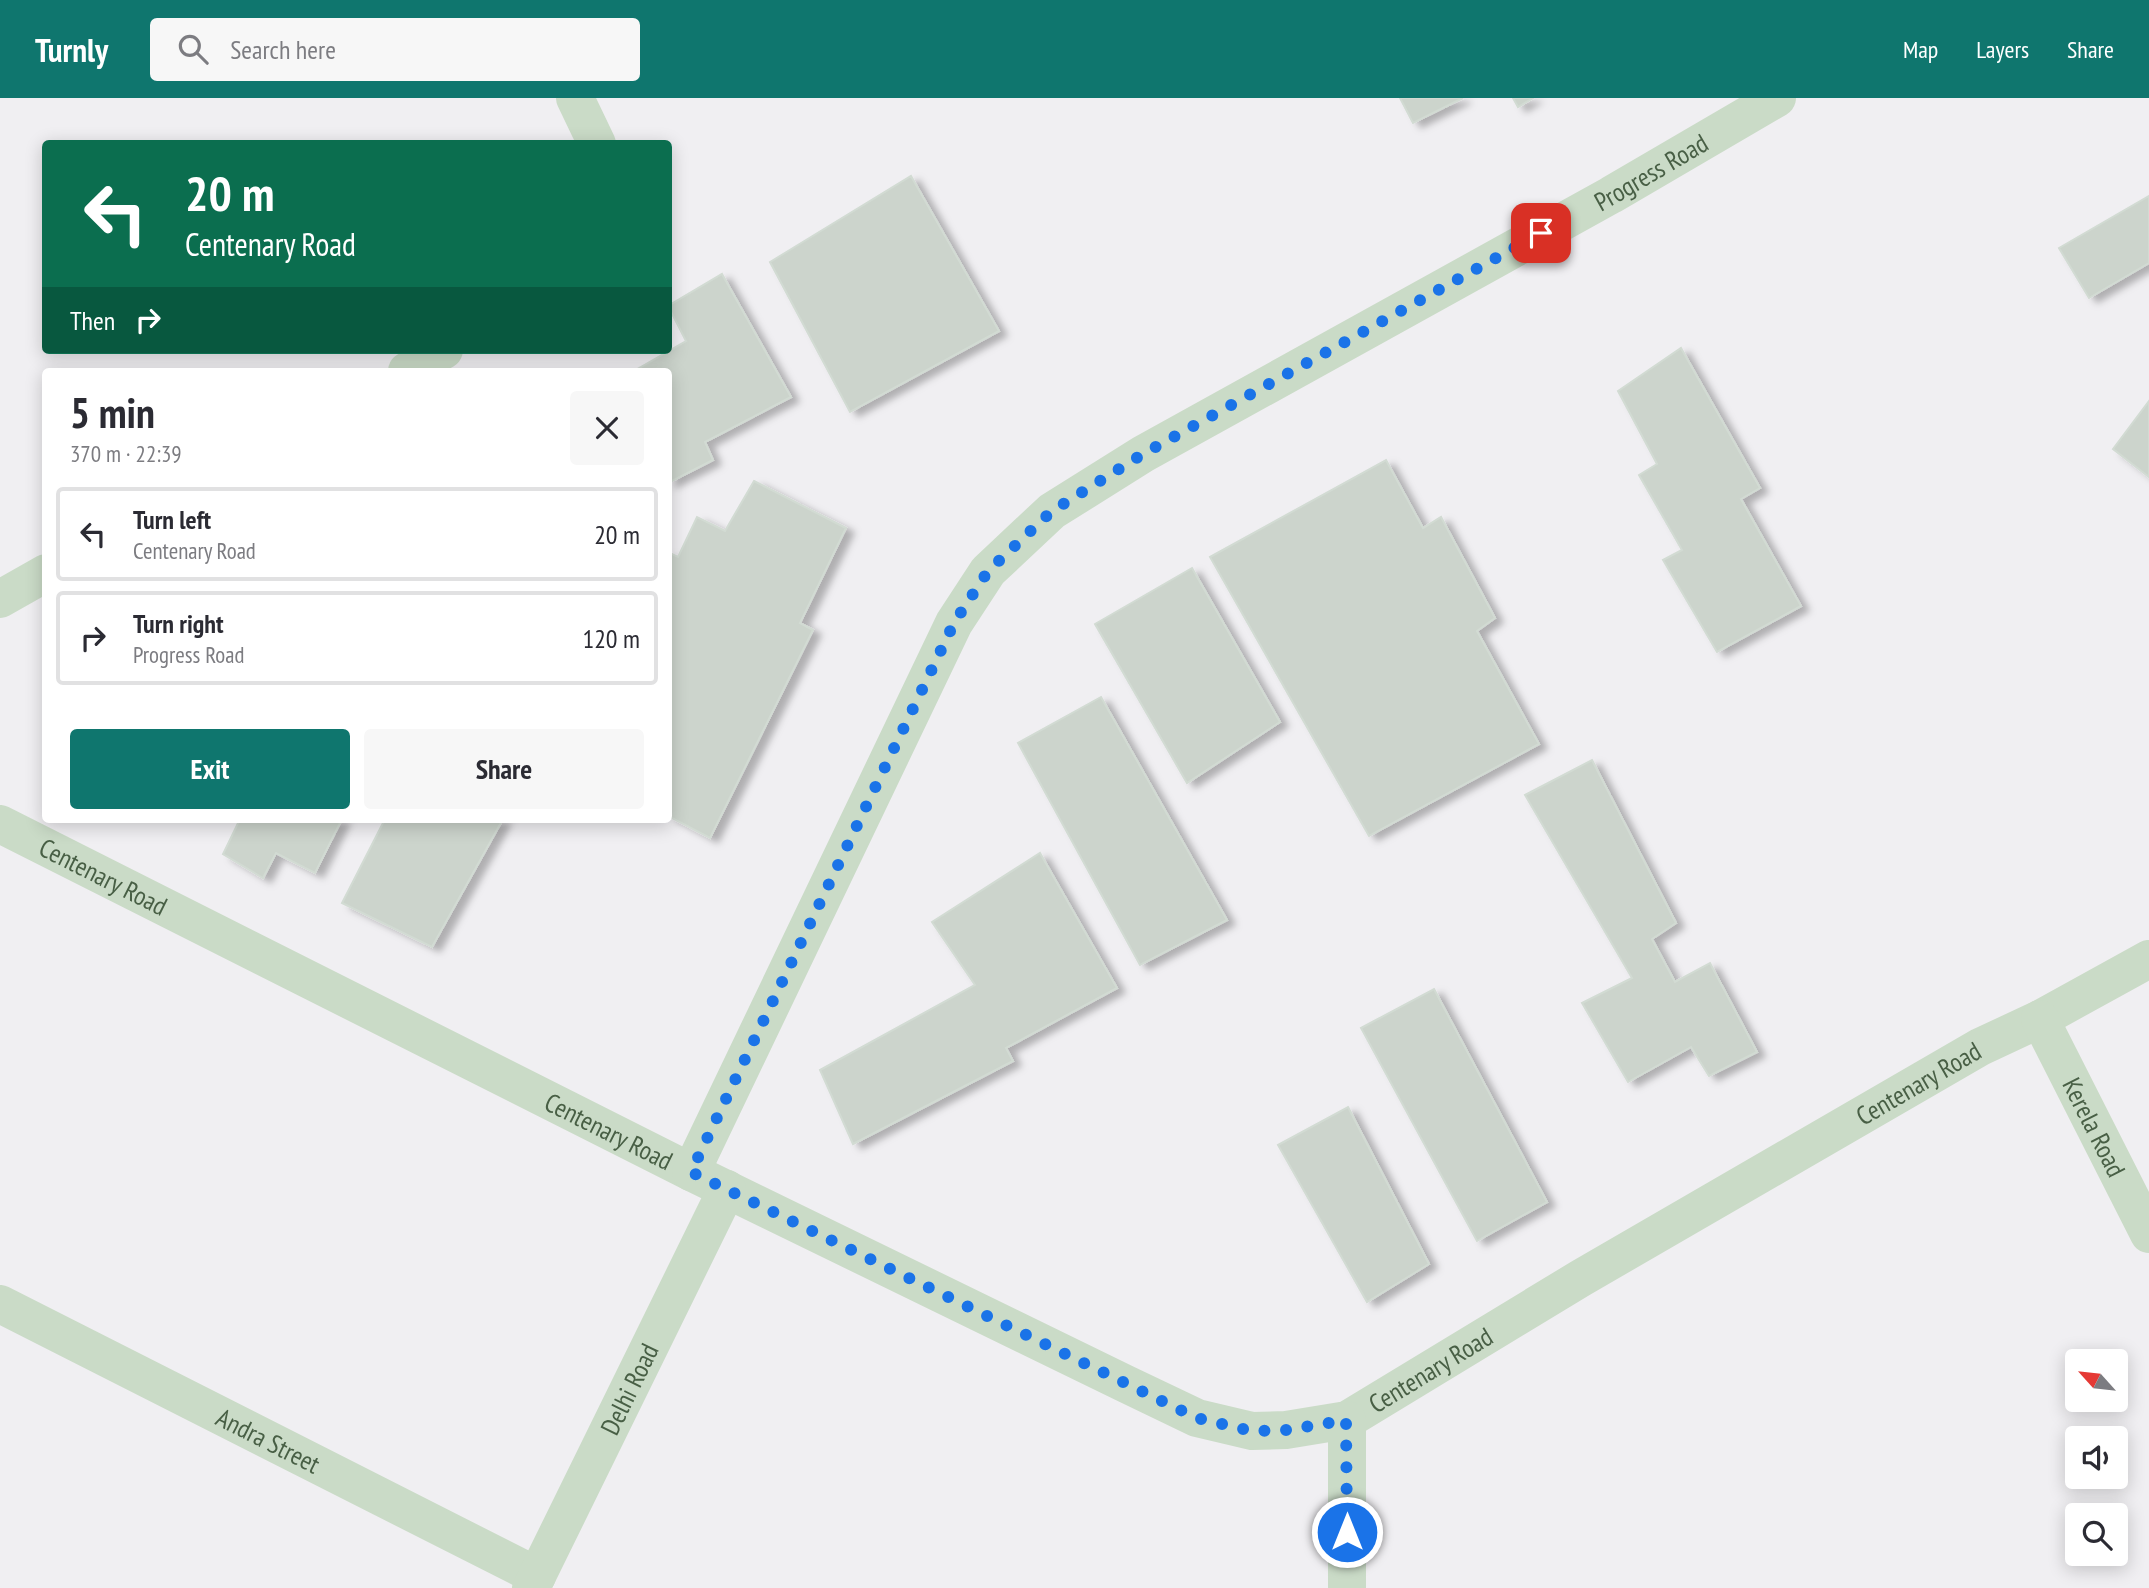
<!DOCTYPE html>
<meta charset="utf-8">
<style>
:root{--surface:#fff;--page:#f7f7f7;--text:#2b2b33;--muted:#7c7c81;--line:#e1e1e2;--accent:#0f766e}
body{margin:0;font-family:"PT Sans Narrow",sans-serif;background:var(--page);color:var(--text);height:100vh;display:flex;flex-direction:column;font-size:26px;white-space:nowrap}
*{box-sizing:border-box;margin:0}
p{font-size:23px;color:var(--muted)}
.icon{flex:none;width:38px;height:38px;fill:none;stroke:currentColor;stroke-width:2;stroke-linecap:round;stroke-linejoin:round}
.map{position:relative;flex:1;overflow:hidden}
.side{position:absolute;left:42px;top:270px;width:630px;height:455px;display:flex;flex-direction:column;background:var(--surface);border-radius:7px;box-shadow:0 4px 18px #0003}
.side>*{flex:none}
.hud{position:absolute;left:42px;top:42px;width:630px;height:214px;border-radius:7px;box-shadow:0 4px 18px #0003;background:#0b6e4f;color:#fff;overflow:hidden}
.needle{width:46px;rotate:297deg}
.fabs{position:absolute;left:2065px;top:1251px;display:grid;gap:14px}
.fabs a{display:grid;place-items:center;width:63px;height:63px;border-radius:7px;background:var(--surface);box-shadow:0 4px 18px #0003;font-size:35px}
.pin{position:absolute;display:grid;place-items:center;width:60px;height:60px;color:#fff;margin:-30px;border-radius:14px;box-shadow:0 4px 10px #0006}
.me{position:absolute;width:77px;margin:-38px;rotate:0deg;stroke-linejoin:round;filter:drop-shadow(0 0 5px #0008)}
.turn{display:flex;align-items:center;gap:24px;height:147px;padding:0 28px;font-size:32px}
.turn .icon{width:91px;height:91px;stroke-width:2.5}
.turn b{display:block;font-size:49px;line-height:60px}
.then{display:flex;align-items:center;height:66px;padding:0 28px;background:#0003;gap:14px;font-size:26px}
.round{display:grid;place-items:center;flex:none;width:74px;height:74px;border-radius:7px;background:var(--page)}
.overview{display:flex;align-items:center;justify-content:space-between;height:119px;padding:0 28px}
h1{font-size:42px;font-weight:700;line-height:52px}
.button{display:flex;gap:14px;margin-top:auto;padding:14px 28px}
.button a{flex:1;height:80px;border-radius:7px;background:var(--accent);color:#fff;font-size:28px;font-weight:700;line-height:80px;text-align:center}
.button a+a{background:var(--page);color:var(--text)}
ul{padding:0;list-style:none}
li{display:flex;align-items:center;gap:21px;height:94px;margin:0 14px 10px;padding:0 14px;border:4px solid var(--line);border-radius:7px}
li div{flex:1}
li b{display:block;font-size:26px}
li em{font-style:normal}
header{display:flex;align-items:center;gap:42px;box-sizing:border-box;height:98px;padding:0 35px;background:var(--accent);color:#fff}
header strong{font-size:33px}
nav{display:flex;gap:38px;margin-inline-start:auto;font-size:24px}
.search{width:490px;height:63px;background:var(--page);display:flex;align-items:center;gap:18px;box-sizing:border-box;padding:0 24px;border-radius:7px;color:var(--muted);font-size:26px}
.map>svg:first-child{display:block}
</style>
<header>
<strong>Turnly</strong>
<div class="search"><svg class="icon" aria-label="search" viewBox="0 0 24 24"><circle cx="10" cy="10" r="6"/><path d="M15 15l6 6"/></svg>Search here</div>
<nav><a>Map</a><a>Layers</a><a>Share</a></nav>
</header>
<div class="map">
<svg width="2149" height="1490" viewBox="0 0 2149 1490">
<defs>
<filter id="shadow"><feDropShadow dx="8" dy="4.5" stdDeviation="3.5" flood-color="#0004"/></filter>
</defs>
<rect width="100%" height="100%" fill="#f0eff2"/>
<path fill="#ccd4cc" stroke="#d2dbd3" stroke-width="2" filter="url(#shadow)" d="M1400 0H1463L1413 25Z
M1513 0H1533L1518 9Z
M911 78 999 233 850 314 770 164Z
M2149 98V165L2089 200 2059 150Z
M722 176 791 299 705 344 713 362 668 385V273H634L686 243 668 208Z
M1681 250 1760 390 1741 401 1801 508 1717 554 1663 462 1682 452 1639 377 1657 366 1618 293Z
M2149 303V379L2113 351Z
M1386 362 1423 430 1441 419 1495 520 1477 533 1539 646 1369 738 1210 459Z
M754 383 846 430 800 525 813 532 710 740 668 718V454L678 459 697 419 725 433Z
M1192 470 1280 624 1187 685 1095 526Z
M1101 599 1227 822 1140 867 1018 645Z
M1592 662 1676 825 1652 841 1675 884 1710 865 1757 954 1709 978 1691 949 1628 984 1582 905 1632 880 1525 697Z
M240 721H342L315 775 276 755 263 780 223 756Z
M385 721H503L432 849 342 805Z
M1040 755 1117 890 1006 950 1013 963 853 1046 820 972 975 887 932 824Z
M1434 891 1547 1104 1477 1143 1361 930Z
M1348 1009 1429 1166 1367 1204 1278 1047Z"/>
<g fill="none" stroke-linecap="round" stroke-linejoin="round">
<g stroke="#cadbc7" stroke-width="38">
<path d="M575 0 597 46"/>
<path d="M407 273 444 252"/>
<path d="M0 501 46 475"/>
<path id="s1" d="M0 726 691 1074 1126 1286 1197 1320 1252 1333 1286 1332 1347 1322 1581 1180 1980 949 2040 921 2149 861"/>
<path id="s2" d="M2040 921 2149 1136"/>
<path id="s3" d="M691 1074 954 525 988 473 1052 413 1143 356 1611 97 1777 0"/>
<path id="s4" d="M0 1206 537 1478"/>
<path d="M1347 1322V1490"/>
<path id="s5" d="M531 1490 727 1091"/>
</g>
</g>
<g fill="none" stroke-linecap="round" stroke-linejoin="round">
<path stroke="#1a73e8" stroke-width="12" stroke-dasharray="0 21.6" d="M1347 1434 1346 1322 1286 1332 1252 1333 1197 1320 691 1074 954 525 988 473 1052 413 1143 356 1541 135"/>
</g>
<g text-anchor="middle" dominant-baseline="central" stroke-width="5" stroke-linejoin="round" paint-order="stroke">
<g font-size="26" fill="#485f45" stroke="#fff">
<text stroke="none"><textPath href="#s3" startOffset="1447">Progress Road</textPath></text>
<text stroke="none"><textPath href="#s1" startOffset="116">Centenary Road</textPath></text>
<text stroke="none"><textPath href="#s1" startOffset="2152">Centenary Road</textPath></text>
<text stroke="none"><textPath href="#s2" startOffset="121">Kerela Road</textPath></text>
<text stroke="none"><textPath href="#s1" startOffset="682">Centenary Road</textPath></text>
<text stroke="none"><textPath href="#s1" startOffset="1586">Centenary Road</textPath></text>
<text stroke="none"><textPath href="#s5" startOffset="222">Delhi Road</textPath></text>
<text stroke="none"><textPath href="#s4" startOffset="301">Andra Street</textPath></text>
</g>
</g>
</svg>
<div class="fabs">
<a><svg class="needle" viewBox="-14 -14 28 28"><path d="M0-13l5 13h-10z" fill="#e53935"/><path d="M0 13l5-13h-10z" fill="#7c7c81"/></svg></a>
<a><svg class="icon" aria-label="sound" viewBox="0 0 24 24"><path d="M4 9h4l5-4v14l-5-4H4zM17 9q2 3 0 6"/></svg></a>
<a><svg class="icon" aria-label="search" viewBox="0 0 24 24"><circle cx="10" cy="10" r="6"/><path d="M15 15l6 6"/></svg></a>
</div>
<div class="pin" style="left:1541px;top:135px;background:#d93025"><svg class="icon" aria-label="arrive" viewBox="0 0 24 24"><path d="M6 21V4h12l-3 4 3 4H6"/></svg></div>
<svg class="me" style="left:1347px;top:1434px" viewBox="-20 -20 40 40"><circle r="17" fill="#1a73e8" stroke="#fff" stroke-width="3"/><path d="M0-11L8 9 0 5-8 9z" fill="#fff"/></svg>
<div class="hud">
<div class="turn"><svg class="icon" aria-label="left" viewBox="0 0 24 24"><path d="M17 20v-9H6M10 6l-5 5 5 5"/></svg><div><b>20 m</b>Centenary Road</div></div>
<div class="then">Then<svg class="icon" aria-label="right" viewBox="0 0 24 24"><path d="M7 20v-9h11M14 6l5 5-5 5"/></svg></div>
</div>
<section class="side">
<div class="overview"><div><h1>5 min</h1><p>370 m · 22:39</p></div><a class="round"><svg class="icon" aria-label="close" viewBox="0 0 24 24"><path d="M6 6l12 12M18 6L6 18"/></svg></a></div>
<ul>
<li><svg class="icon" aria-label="left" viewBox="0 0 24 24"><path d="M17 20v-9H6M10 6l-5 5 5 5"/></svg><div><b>Turn left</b><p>Centenary Road</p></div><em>20 m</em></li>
<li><svg class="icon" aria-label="right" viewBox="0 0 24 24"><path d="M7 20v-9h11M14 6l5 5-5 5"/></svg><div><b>Turn right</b><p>Progress Road</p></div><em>120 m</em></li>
</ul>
<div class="button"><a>Exit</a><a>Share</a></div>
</section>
</div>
